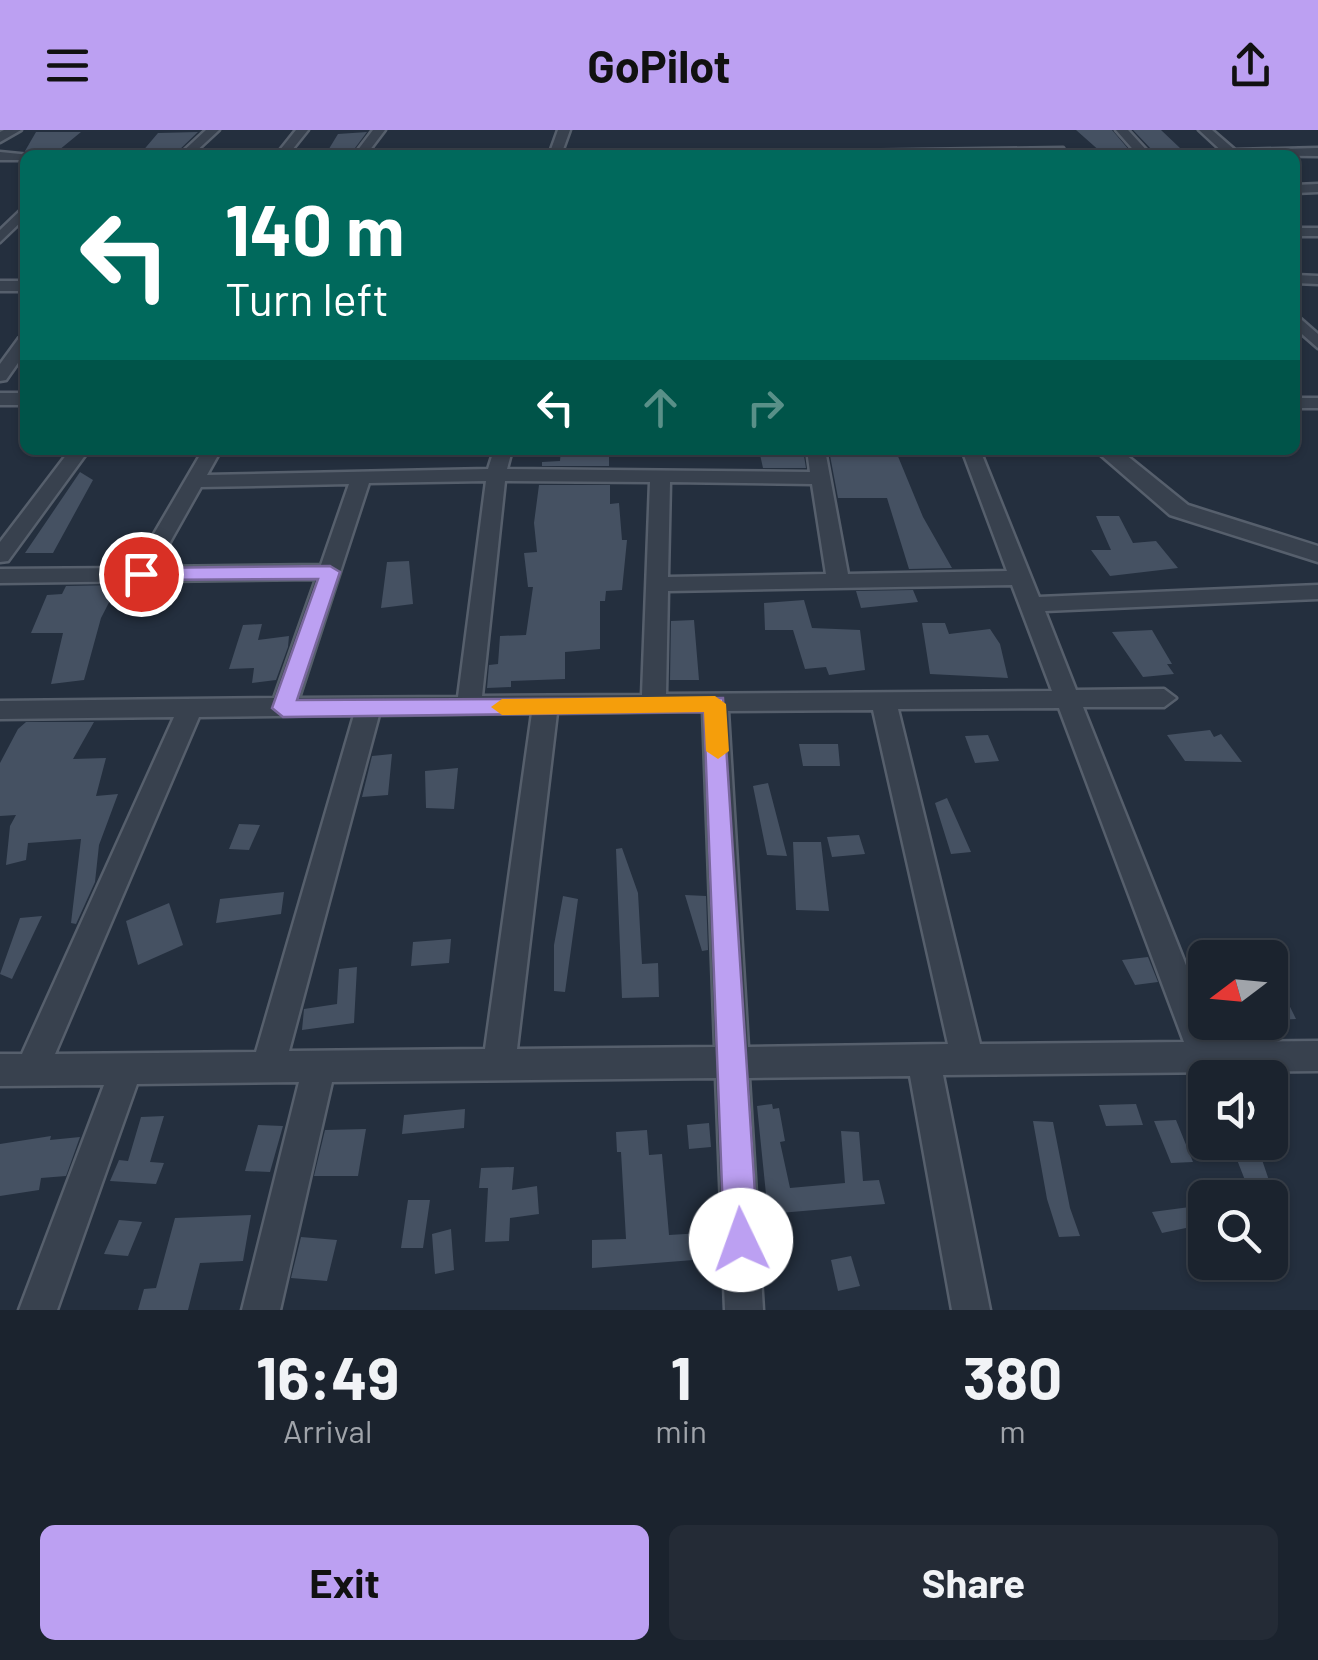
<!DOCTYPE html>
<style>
:root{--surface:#1b232e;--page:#242b36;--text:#f1f3f6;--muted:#a0a4aa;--line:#39404a;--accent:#bca0f2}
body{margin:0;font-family:Barlow,sans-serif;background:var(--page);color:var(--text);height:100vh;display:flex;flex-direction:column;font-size:38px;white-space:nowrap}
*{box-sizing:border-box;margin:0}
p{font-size:32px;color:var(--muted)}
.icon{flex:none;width:55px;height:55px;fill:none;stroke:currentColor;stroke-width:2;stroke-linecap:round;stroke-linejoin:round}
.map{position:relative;height:1180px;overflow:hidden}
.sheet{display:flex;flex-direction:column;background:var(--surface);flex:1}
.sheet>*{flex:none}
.guide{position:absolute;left:20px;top:20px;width:1280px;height:305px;border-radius:15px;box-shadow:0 2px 8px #0004,0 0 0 2px var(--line);background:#00695c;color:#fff;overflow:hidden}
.needle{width:65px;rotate:254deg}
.tools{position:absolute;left:1188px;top:810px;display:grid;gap:20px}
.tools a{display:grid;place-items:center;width:100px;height:100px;border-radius:15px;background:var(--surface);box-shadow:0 2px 8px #0004,0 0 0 2px var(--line);font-size:50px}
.pin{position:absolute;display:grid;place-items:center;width:85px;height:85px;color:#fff;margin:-42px;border:5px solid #fff;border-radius:50%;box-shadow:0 2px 10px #0007}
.me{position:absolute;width:110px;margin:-55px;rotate:357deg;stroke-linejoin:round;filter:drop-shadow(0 0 8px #0008)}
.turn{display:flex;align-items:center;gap:35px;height:210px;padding:0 40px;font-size:45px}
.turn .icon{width:130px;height:130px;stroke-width:2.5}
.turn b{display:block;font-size:70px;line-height:85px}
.lanes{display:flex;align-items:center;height:95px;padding:0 40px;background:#0003;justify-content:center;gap:50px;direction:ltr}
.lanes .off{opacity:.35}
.eta{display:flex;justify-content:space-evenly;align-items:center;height:170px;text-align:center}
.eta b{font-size:60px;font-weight:700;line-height:70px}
.button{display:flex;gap:20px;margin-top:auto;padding:20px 40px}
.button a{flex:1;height:115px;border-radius:15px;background:var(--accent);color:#111;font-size:40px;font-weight:700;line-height:115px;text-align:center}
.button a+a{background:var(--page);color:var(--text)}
header{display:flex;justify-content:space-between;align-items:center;height:130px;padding:0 40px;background:var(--accent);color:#111;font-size:45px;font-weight:700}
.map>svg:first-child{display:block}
</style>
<header><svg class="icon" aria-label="menu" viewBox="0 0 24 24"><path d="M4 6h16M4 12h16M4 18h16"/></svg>GoPilot<svg class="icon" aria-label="share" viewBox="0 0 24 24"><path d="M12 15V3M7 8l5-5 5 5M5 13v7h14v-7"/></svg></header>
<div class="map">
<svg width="1318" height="1180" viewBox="0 0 1318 1180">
<rect width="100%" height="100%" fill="#242f3e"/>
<path fill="#455162" d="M1076 0H1112L1130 21 1102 23Z
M1133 0H1161L1180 18 1152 20Z
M36 2H81L53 25 25 21Z
M198 2 177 22 141 23 158 3Z
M367 2 352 22H327L338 4Z
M561 320H609V336H542V332L560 331Z
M759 320H803L806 338H763Z
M829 320H891L897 324 923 387 952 438 909 439 887 368H838Z
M80 342 93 350 53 423H25Z
M539 355H610V374L619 373 622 410H627L622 460 606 461 605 471H600V519L565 522V549L511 551V557L487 558 489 535 498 534 500 506 526 505 533 457H528L524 423 537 422 534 393Z
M1096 386H1119L1133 413 1156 411 1178 438 1110 446 1091 420H1111Z
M409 431 413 474 381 478 387 432Z
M118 455 101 488 84 550 51 554 63 503H31L47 465 62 464 66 456Z
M913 460 918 472 861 478 856 461Z
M804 470 812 498 860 500 865 540 829 545 826 537 805 539 793 500H765L764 473Z
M694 490 699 550H670L671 491Z
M922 493H945L949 504 990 499 1000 514 1008 548 930 544Z
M262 494 258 510 289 506 288 517 276 550 252 553 254 538 229 539 243 495Z
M1152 500 1172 534H1167L1174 544 1143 547 1112 502Z
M26 592H94L73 629 106 628 96 666 118 664 99 715 95 752 76 794 71 793 81 709 28 713 26 730 6 735 10 696 16 685 0 686V633L18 599Z
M1210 600 1214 607 1221 604 1242 632 1185 631 1167 605Z
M988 605 999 631 975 633 965 606Z
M799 614H838L840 636H803Z
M392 624 388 665 362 667 372 626Z
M458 638 454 679 426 678 425 641Z
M768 653 787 726 767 725 753 656Z
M947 668 971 722 951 724 935 673Z
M239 694 260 695 249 720 229 719Z
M859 705 865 724 832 727 827 707Z
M793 712H821L829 781 796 780Z
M622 718 638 763 642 834 658 833 659 867 622 868 616 719Z
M284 762 281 784 216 793 220 769Z
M685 765 706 766 708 820 702 821Z
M563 766 578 769 565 862 554 861V815Z
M169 773 183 815 138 835 126 791Z
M42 786 12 849 0 844 20 788Z
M451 809 449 833 411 836 413 812Z
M1148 827 1158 852 1135 855 1122 830Z
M1270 836 1296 889 1276 890 1270 877Z
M357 837 354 893 302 900 304 879 337 874 339 839Z
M772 974 773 979 779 978 785 1011 780 1012 790 1058 845 1053 841 1001 859 1002 863 1051 879 1050 885 1074 768 1084 757 976Z
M1136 974 1143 995 1106 996 1099 975Z
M465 979 464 998 402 1004 404 985Z
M164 986 150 1032 164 1033 156 1054 110 1051 119 1030 128 1031 141 987Z
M1176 990 1193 1032 1171 1033 1154 991Z
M1033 991 1053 992 1070 1078 1080 1106 1059 1107 1047 1069Z
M709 993 711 1017 689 1019 687 995Z
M258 995 283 996 270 1042 245 1041Z
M366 999 358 1046H314L325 1000Z
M647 1000 649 1025 662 1024 669 1105 718 1102 719 1128 592 1138V1110L626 1109 621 1022H617L616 1002Z
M51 1006 50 1010 80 1007 66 1046 41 1048 39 1060 0 1066V1014Z
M1230 1012H1256L1275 1068H1252Z
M514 1037 512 1060 537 1056 539 1084 510 1088 509 1111 485 1112 488 1058H479L481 1038Z
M408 1070H430L423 1118H401Z
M1205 1075V1094L1162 1103 1152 1082Z
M251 1085 243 1131 200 1133 188 1180H138L144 1159 156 1158 175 1088Z
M119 1090 142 1092 128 1126 104 1124Z
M451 1099 454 1140 435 1144 432 1104Z
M301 1107 337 1110 327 1151 291 1148Z
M851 1126 860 1156 838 1161 831 1130Z"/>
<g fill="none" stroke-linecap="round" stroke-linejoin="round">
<defs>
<path id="minor" d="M206 0H219L192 25H179Z
M296 0H308L288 25H276Z
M373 0H385L366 25H354Z
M558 0H570L561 25H549Z
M1116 0H1128L1151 25H1138Z
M1199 0H1212L1235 20 1318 18V26L1226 25Z
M1063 18 1067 25H841L847 21Z
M0 22 30 25H25V30H0Z
M1318 54V62L1295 63V55Z
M25 76V88L0 112V100Z
M1295 98H1318V106H1295Z
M1295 145 1318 146V154L1295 153Z
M0 151H25V161H0Z
M1295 184 1318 204V218L1295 198Z
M25 206V223L6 250 0 251V234L19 208Z
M1295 268H1318V278H1295Z
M70 320H89L8 431 0 432V412Z
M203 320H221L207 345 488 339 494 320H512L507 339 810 342 807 320H825L848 444 1007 441 962 320H980L1039 467 1318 455V469L1045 481 1076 560 1164 559 1176 568 1164 577H1083L1205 883V892H1209L1216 912 1318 911V941L943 945 990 1180H952L910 946 749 948 763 1180H725L716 948 332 952 280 1180H242L299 952 137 954 57 1180H19L104 955 0 956V924H22L174 587 0 589V571L274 568 316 449 0 453V439L134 438ZM486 351 458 567 299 568 369 353ZM505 351 650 352 642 565 482 566ZM670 352 812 354 826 444 668 447ZM349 354 321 435 156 437 201 357ZM1012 455 1052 561 666 564 668 461ZM1059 578 1184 912 980 914 898 579ZM873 580 948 914 748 917 728 581ZM703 581 715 917 517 919 557 583ZM532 583 485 919 289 921 379 585ZM354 585 256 922 55 924 199 587Z"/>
<path id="tertiary" d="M4 0H21L0 12V2Z
M0 263H25V275H0Z
M1095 320H1120L1188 375 1318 416V432L1170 385Z"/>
</defs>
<use href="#minor" stroke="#565f6c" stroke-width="5"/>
<use href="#tertiary" stroke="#565f6c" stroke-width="5"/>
<use href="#minor" fill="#38414e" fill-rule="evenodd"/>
<use href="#tertiary" fill="#38414e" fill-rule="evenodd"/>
</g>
<path fill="#bca0f2" stroke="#7a689d" stroke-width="2.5" d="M330 436 340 442 297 570 723 568 758 1110 753 1121 741 1126 729 1121 724 1110 704 582 283 587 272 578 318 449 141 450 131 444 141 438Z"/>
<path fill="#f59e0b" d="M715 566 726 574 729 621 718 629 706 621 704 582 502 585 491 577 502 569Z"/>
</svg>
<div class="tools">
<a><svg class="needle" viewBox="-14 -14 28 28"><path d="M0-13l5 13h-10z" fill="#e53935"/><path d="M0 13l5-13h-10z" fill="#a0a4aa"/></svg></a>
<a><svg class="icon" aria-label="sound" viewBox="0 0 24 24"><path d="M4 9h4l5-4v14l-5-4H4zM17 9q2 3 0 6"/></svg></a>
<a><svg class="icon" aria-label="search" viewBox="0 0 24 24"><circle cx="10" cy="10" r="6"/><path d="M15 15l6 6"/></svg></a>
</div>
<div class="pin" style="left:141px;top:444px;background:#d93025"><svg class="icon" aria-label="arrive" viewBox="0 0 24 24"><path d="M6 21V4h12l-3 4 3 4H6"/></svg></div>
<svg class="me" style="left:741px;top:1110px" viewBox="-20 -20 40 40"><circle r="19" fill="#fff"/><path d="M0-13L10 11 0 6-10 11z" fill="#bca0f2"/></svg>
<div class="guide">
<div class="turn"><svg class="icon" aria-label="left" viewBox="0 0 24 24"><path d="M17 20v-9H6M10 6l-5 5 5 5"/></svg><div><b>140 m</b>Turn left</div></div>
<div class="lanes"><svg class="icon" aria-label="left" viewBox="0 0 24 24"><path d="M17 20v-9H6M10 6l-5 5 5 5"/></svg><svg class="icon off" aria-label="ahead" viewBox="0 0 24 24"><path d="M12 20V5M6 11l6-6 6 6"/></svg><svg class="icon off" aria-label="right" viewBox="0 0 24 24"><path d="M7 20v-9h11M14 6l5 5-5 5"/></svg></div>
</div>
</div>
<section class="sheet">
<div class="eta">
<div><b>16:49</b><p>Arrival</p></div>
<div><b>1</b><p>min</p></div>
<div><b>380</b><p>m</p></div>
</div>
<div class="button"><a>Exit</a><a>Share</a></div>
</section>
